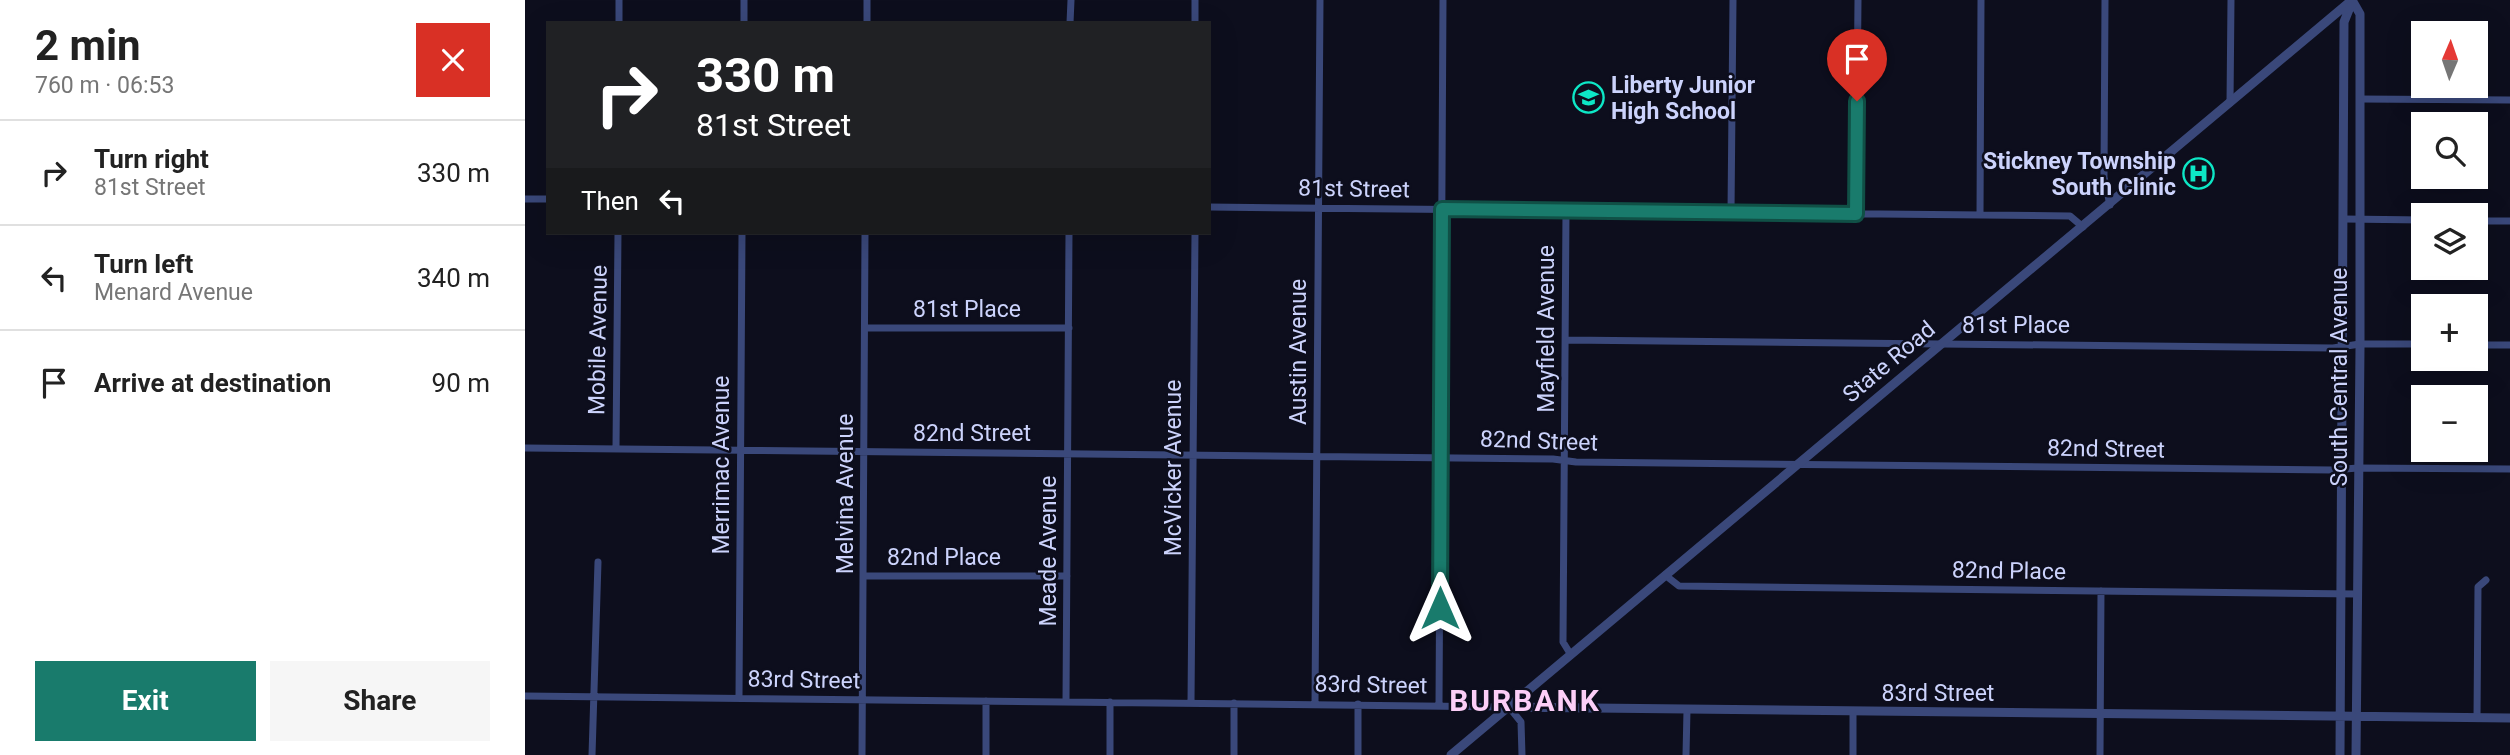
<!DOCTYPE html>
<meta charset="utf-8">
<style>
:root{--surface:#fff;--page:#f6f6f6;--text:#222;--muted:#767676;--line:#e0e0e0;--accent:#197b6c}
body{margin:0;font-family:Roboto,sans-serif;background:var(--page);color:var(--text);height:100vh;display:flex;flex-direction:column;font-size:26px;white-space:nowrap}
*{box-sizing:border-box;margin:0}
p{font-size:23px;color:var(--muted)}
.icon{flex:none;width:38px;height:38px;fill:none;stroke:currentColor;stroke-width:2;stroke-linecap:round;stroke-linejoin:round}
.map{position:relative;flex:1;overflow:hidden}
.side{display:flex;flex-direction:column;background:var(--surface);width:525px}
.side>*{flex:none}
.top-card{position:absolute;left:21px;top:21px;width:665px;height:214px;border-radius:0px;box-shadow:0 7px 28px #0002;background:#202124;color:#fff;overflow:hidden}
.needle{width:46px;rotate:2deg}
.controls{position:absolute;left:1886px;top:21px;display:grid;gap:14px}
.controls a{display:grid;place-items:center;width:77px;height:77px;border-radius:0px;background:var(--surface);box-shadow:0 7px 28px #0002;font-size:35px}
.pin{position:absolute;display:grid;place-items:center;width:60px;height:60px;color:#fff;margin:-72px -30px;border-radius:50% 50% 50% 0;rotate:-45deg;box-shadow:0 0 7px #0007}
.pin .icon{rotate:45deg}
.me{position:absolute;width:77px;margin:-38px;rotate:0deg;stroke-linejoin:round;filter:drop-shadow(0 0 5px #0008)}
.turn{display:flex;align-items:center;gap:24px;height:147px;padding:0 35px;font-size:32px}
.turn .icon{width:91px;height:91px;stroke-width:2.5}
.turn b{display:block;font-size:49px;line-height:60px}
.then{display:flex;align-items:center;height:66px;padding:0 35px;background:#0003;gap:14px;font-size:26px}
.round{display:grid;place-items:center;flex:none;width:74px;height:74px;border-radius:0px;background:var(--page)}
.summary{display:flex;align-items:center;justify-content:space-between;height:119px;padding:0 35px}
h1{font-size:42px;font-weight:700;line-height:52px}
.button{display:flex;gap:14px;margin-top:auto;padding:14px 35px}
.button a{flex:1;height:80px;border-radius:0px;background:var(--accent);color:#fff;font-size:28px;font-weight:700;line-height:80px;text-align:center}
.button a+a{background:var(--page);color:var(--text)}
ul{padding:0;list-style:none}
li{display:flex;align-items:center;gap:21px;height:105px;padding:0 35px;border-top:2px solid var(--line)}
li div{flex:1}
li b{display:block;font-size:26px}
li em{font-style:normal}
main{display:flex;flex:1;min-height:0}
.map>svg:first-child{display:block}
</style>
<main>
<section class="side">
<div class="summary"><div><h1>2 min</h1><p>760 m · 06:53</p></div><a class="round" style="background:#d93025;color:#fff"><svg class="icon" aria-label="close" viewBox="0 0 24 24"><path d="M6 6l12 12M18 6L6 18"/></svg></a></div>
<ul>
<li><svg class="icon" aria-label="right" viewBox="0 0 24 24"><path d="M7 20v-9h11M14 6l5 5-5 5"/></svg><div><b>Turn right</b><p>81st Street</p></div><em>330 m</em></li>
<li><svg class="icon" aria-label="left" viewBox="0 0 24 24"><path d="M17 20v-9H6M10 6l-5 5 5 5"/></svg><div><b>Turn left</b><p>Menard Avenue</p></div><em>340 m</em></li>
<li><svg class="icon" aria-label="arrive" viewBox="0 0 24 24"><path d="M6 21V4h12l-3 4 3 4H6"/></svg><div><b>Arrive at destination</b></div><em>90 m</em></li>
</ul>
<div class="button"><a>Exit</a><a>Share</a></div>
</section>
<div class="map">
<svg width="1985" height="755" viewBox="0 0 1985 755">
<rect width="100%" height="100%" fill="#0d0e1d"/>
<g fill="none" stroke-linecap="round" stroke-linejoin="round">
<path stroke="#3a487a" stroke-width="7" d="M342 0V23
M670 0V23
M1580 0 1579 177 1585 205
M94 23V0
M219 23V0
M545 23 546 0
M1835 99 1985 100
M1705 103 1706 0
M0 199H23
M684 207 1545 216 1558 227
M1041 211 1038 642 1046 655
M1206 212 1208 0
M1331 214 1333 0
M1455 215 1456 0
M1819 219 1899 220
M1951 221H1985
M341 328H544
M1041 340 1808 348 1835 344H1899
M1951 345H1985
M0 448 1028 459 1051 462 1807 470 1833 468 1985 469
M91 448 93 233
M1140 575 1154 586 1832 594
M338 576H542
M0 696 984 707 996 722 997 755
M214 698 217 233
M541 701 544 233
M666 703 670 233
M790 704 795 0
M914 705 918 0
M1952 718 1953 587 1961 580
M67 755 73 562
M337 755 340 233
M461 755V701
M585 755V702
M709 755V703
M833 755V704
M1161 755 1162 710
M1328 755V711
M1575 755 1576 591"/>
<path stroke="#3a487a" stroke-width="9" d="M1827 0 1835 14V348L1831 755
M984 707 1985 718
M926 755 1827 0
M1815 755 1819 22 1827 2"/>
</g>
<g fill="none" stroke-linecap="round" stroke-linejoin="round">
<defs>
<path id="route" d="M915 608 917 209 1331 214 1332 101"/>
</defs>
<use href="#route" stroke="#105046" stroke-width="18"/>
<use href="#route" stroke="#197b6c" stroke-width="12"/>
</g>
<defs>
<symbol id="school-ring" viewBox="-11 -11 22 22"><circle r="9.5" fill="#0d0e1d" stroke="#0de7c6" stroke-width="1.5"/><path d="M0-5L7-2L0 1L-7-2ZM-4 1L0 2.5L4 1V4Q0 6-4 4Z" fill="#0de7c6"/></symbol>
<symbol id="hospital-ring" viewBox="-11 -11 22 22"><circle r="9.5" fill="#0d0e1d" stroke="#0de7c6" stroke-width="1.5"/><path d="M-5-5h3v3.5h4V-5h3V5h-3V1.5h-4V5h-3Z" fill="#0de7c6"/></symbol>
</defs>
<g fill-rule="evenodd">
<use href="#school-ring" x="1046" y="80" width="35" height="35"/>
<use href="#hospital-ring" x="1656" y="156" width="35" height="35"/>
</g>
<g text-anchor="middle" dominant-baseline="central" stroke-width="5" stroke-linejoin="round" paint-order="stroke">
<g font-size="23" font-weight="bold" fill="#ccd3fc" stroke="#0d0e1d" text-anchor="start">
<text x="1086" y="85">Liberty Junior<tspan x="1086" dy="26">High School</tspan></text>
<text x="1651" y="161" text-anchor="end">Stickney Township<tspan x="1651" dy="26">South Clinic</tspan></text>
</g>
<g font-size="23" fill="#ccd3fc" stroke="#0d0e1d">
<text transform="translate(829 189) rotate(1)">81st Street</text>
<text x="442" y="309">81st Place</text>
<text x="1491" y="325">81st Place</text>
<text transform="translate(1021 329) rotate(-90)">Mayfield Avenue</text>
<text transform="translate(73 340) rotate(-89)">Mobile Avenue</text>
<text transform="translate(773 352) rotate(-90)">Austin Avenue</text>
<text transform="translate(1364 362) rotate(-40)">State Road</text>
<text transform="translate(1814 377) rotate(-90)">South Central Avenue</text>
<text x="447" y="433">82nd Street</text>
<text transform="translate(1014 441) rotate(2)">82nd Street</text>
<text transform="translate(1581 449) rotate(1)">82nd Street</text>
<text transform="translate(196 465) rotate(-90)">Merrimac Avenue</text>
<text transform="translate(648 468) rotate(-90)">McVicker Avenue</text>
<text transform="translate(320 494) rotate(-90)">Melvina Avenue</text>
<text transform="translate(523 551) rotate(-90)">Meade Avenue</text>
<text x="419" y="557">82nd Place</text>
<text transform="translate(1484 571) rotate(1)">82nd Place</text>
<text transform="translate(279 680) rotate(1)">83rd Street</text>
<text transform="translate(846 685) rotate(1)">83rd Street</text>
<text x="1413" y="693">83rd Street</text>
</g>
<g font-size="30" font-weight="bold" letter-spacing="2" fill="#fccef7" stroke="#0d0e1d">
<text x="1000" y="700">BURBANK</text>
</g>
</g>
</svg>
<div class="controls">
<a><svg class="needle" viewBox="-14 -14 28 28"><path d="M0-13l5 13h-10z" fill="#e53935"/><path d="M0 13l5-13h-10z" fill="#767676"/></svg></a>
<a><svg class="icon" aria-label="search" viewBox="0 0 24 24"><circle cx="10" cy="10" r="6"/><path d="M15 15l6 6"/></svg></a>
<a><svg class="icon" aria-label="layers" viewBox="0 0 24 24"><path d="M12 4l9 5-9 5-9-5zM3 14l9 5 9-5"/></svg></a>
<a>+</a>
<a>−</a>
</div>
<div class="pin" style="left:1332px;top:101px;background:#d93025"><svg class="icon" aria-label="arrive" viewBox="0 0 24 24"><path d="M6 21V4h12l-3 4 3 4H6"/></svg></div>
<svg class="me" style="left:915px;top:608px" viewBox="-20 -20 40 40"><path d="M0-17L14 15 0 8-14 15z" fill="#197b6c" stroke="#fff" stroke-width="4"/></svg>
<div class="top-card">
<div class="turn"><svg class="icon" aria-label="right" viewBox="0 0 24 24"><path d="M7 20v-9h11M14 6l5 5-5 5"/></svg><div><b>330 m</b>81st Street</div></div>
<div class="then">Then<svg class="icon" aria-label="left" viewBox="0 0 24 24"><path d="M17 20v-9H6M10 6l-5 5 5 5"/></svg></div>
</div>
</div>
</main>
